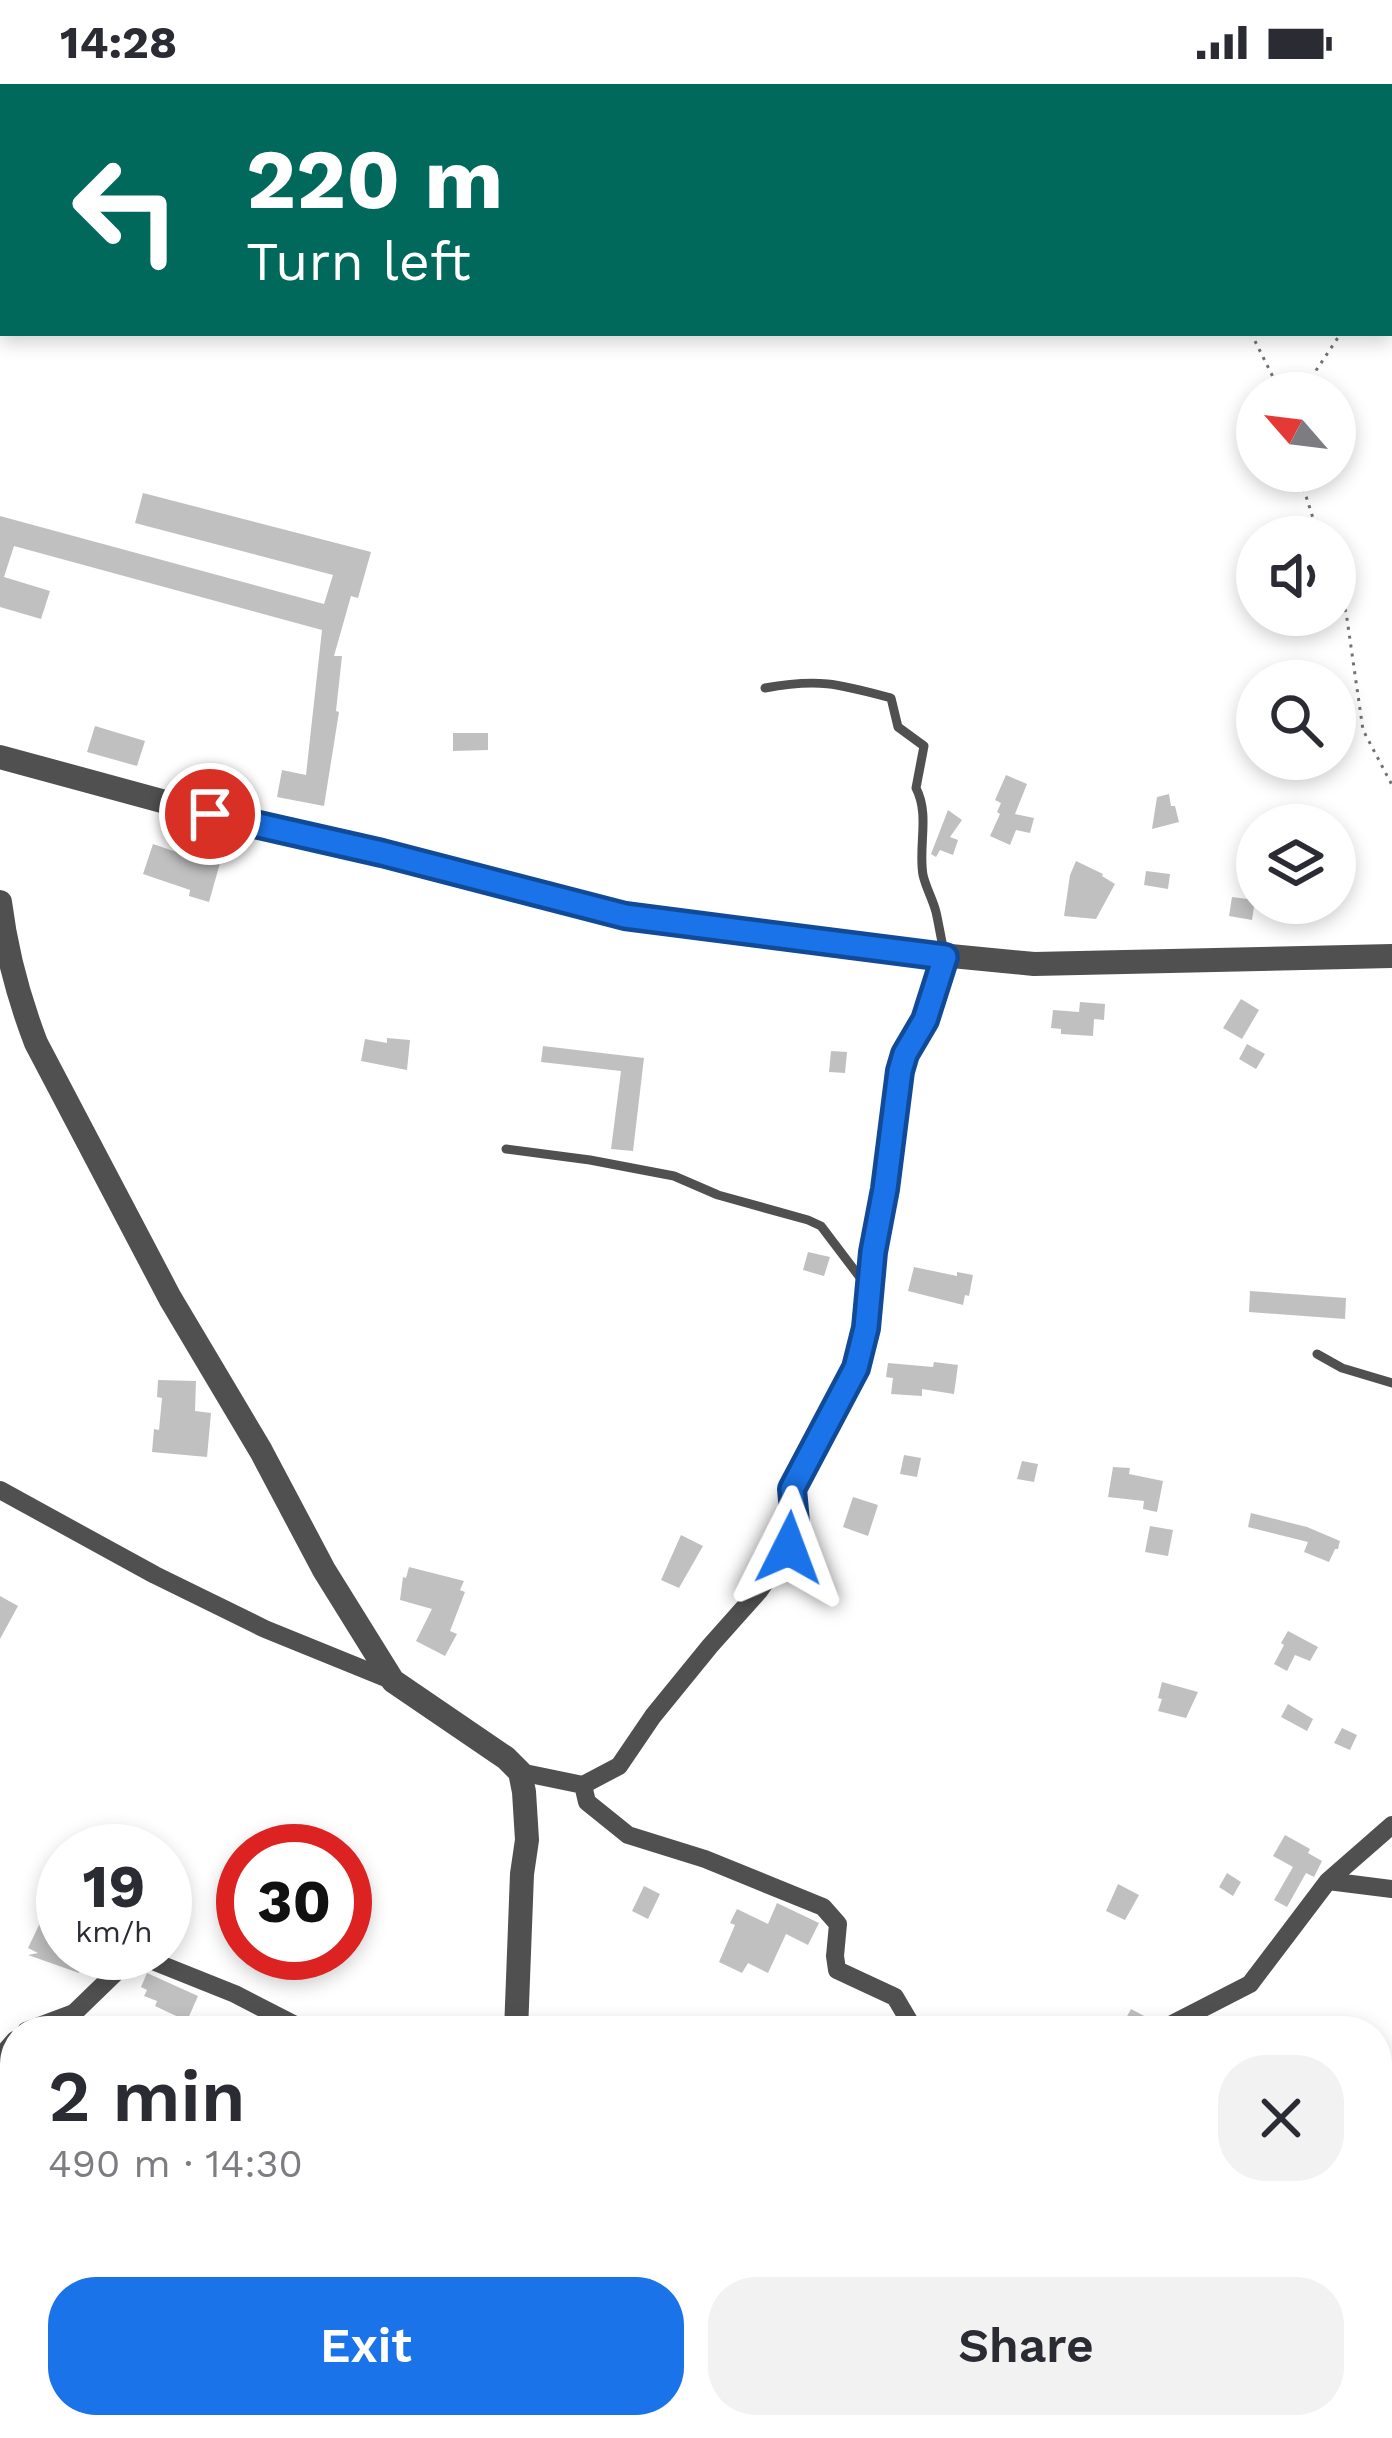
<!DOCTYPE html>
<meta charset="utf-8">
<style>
:root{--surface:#fff;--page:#f2f2f3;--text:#2b2b33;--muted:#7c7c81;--accent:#1a73e8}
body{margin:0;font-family:"Work Sans",sans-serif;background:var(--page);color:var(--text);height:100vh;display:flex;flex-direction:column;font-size:45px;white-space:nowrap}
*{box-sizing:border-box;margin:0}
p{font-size:39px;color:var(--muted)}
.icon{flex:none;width:66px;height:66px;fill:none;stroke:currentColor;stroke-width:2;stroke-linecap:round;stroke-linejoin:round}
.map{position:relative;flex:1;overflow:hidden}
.side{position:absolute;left:0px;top:1932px;width:1392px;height:423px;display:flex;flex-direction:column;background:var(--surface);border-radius:48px 48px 0 0;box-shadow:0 6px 18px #0003}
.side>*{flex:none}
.top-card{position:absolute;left:0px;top:0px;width:1392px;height:252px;box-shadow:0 6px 18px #0003;background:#00695c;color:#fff;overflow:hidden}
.needle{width:78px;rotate:298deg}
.controls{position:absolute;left:1236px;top:288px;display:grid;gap:24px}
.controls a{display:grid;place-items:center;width:120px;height:120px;border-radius:50%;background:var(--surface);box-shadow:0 6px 18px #0003;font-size:60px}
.speed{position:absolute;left:36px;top:1740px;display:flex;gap:24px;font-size:60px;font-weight:700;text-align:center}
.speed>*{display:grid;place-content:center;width:156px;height:156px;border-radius:50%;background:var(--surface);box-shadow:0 6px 18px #0003;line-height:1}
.speed small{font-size:30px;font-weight:400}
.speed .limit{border:18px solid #d22;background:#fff;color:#111}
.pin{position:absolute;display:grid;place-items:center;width:102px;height:102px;color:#fff;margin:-51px;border:6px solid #fff;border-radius:50%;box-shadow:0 3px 12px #0007}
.me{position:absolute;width:132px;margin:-66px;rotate:3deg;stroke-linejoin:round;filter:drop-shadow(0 0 9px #0008)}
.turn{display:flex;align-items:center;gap:42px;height:252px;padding:0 48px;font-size:54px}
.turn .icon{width:156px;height:156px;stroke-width:2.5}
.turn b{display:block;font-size:84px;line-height:102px}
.round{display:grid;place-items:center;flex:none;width:126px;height:126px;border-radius:48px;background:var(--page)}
.overview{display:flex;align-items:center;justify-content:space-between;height:204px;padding:0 48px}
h1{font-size:72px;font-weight:600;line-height:90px}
.action{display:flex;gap:24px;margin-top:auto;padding:24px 48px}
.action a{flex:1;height:138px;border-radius:48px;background:var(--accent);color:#fff;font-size:48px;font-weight:600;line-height:138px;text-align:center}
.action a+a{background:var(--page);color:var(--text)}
.status{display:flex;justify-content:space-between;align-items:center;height:84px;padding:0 60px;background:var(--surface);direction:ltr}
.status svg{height:33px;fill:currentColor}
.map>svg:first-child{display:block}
</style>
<div class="status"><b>14:28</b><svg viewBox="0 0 49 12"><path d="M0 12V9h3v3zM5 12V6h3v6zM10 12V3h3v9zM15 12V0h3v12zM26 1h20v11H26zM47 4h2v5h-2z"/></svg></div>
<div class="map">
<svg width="1392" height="2354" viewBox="0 0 1392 2354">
<rect width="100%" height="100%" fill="#fff"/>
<path fill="#c0c0c0" d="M143 409 371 468 358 514 351 512 334 572H342L336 627 339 628 324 722 277 713 282 686 306 691 322 546 14 462 4 493 50 507 41 535 0 523V432L324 520 333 491 135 439Z
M95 642 145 657 137 682 87 668Z
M453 649H488V666L453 667Z
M1006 691 1027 700 1015 730 1034 734 1030 749 1016 746 1010 761 990 752 1000 730 997 728 1001 719 995 716Z
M1169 710 1171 722H1175L1179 738 1152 745 1157 713Z
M948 726 962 736 950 753 958 756 953 771 940 766 936 773 931 770Z
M153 760 200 776V773L220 779 209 818 189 812 190 806 143 790Z
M1076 777 1103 790 1102 792 1115 800 1096 835 1064 832 1070 791Z
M1146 787 1170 790 1168 805 1144 801Z
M1232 813 1255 816 1252 836 1229 832Z
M1241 915 1259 926 1242 955 1223 944Z
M1080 918 1105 920 1104 936 1094 935 1093 952 1061 950V945L1051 944 1053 926 1079 928Z
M387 954 410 956 407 986 361 977 365 955 387 959Z
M1247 960 1265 970 1256 985 1239 975Z
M543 962 644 974 633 1067 611 1065 621 987 541 978Z
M831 967 847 968 845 989 829 988Z
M808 1168 830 1173 824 1192 803 1186Z
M914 1183 957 1192V1188L973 1191 969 1212 965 1211 963 1221 908 1207Z
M1250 1207 1346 1214 1345 1235 1249 1228Z
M934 1278 958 1281 954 1310 922 1305V1312L891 1310 893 1294 886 1293 888 1279 933 1283Z
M158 1296 196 1297 195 1327 211 1329 207 1373 152 1368 154 1345 159 1346 162 1314 157 1313Z
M904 1371 921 1374 917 1393 900 1390Z
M1022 1377 1038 1380 1034 1398 1017 1395Z
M1113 1383 1130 1384 1129 1390 1163 1397 1157 1428 1143 1425 1144 1417 1108 1413Z
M853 1413 878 1421 868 1452 843 1443Z
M1251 1429 1307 1443 1340 1457 1338 1465H1335L1329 1478 1304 1468 1308 1458 1248 1443Z
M1150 1442 1173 1446 1168 1472 1145 1468Z
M681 1451 703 1462 679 1504 661 1496Z
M409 1483 464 1497 460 1506 465 1508 450 1547 457 1550 445 1572 416 1557 432 1525 400 1516 403 1493 406 1494Z
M0 1512 18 1522 0 1555Z
M1288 1547 1318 1563 1310 1577 1295 1571 1287 1587 1274 1580 1284 1561 1281 1559Z
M1162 1598 1198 1608 1186 1634 1158 1627 1162 1615 1158 1614Z
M1288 1620 1313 1635 1307 1647 1281 1633Z
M1342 1644 1357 1651 1350 1666 1334 1659Z
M1285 1751 1310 1765 1308 1769 1322 1777 1314 1793 1306 1789 1287 1823 1274 1816 1293 1783 1273 1772Z
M1227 1789 1241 1798 1233 1812 1219 1803Z
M1118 1800 1139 1811 1125 1836 1106 1827Z
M644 1802 660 1810 648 1835 632 1827Z
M777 1819 819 1839 808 1861 786 1850 768 1889 748 1879 742 1889 719 1878 735 1841 730 1839 737 1825 768 1840Z
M40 1839 63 1849V1869H86L79 1889 28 1871 38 1869 28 1864Z
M147 1889 198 1912 187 1937 155 1922 157 1917 144 1912 147 1906 141 1903Z
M1131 1925 1148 1934 1140 1947H1119Z"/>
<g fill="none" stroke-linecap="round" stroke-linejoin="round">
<path stroke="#727272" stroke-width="3" stroke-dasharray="3 6" stroke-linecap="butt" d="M1176 0 1178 3
M1389 205H1392
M1251 249 1276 299 1277 309
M1301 309 1341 249
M1298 387 1319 453
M1335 500 1346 528 1363 646 1392 701"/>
<path stroke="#505050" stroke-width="9" d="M765 604C819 594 839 600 891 614L898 643 924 662 916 704C930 731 918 762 923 791 926 804 933 816 936 828 939 841 941 855 944 867
M506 1065 590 1076 674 1092 718 1111 808 1136 821 1142 868 1204
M1317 1270 1342 1284 1392 1299"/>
<path stroke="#505050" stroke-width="18" d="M0 1406 155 1491 265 1545 393 1597
M520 1688 583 1701 619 1682 653 1632 710 1562 759 1507 789 1464 795 1438 792 1405 856 1284 866 1244 873 1168 885 1105 900 987 905 969 925 936 945 873
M583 1701 587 1718 628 1751 705 1775 823 1823 838 1840 835 1872 837 1886 895 1913 915 1947
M1328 1797 1392 1805
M26 1947 74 1929 135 1870 235 1910 307 1947
M1165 1947 1174 1939 1250 1900 1328 1797 1392 1741
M0 1973 15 1956
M1229 2340 1294 2354
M515 2354 537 2340
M1317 2354 1373 2350 1392 2353"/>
<path stroke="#505050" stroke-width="24" d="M0 673 250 741 382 769 625 832 838 861 1034 880 1392 872
M0 818C6 867 18 912 36 959L170 1214 261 1367 324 1486 393 1597 506 1674 520 1688 524 1708 527 1756 522 1790 516 1947
M647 2340 652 2354"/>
</g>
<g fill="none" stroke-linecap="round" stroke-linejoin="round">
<defs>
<path id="route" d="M210 730 382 769 625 832 945 873 925 936 905 970 900 987 885 1105 873 1168 866 1244 856 1284 792 1405 795 1438 789 1464"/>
</defs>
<use href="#route" stroke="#114b97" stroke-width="30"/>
<use href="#route" stroke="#1a73e8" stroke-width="21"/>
</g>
</svg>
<div class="controls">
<a><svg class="needle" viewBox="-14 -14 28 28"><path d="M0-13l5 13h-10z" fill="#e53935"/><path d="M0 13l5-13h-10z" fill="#7c7c81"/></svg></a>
<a><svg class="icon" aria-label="sound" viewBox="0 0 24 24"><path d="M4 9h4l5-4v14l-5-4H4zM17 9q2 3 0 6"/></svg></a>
<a><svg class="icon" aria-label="search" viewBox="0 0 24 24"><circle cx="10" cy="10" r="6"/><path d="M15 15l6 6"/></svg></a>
<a><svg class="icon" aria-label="layers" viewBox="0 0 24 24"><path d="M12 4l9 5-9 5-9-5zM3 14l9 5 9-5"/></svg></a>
</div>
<div class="speed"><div>19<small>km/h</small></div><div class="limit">30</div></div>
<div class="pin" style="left:210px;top:730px;background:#d93025"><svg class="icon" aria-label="arrive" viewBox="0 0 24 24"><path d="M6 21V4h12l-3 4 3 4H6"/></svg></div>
<svg class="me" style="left:789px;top:1464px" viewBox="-20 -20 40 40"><path d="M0-17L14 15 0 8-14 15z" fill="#1a73e8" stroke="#fff" stroke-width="4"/></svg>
<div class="top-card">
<div class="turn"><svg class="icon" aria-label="left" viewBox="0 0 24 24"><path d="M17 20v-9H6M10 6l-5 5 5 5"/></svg><div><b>220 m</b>Turn left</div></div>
</div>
<section class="side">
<div class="overview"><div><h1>2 min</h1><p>490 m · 14:30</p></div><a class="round"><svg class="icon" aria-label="close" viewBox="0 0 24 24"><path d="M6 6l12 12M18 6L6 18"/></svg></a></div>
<div class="action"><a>Exit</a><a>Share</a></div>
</section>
</div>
